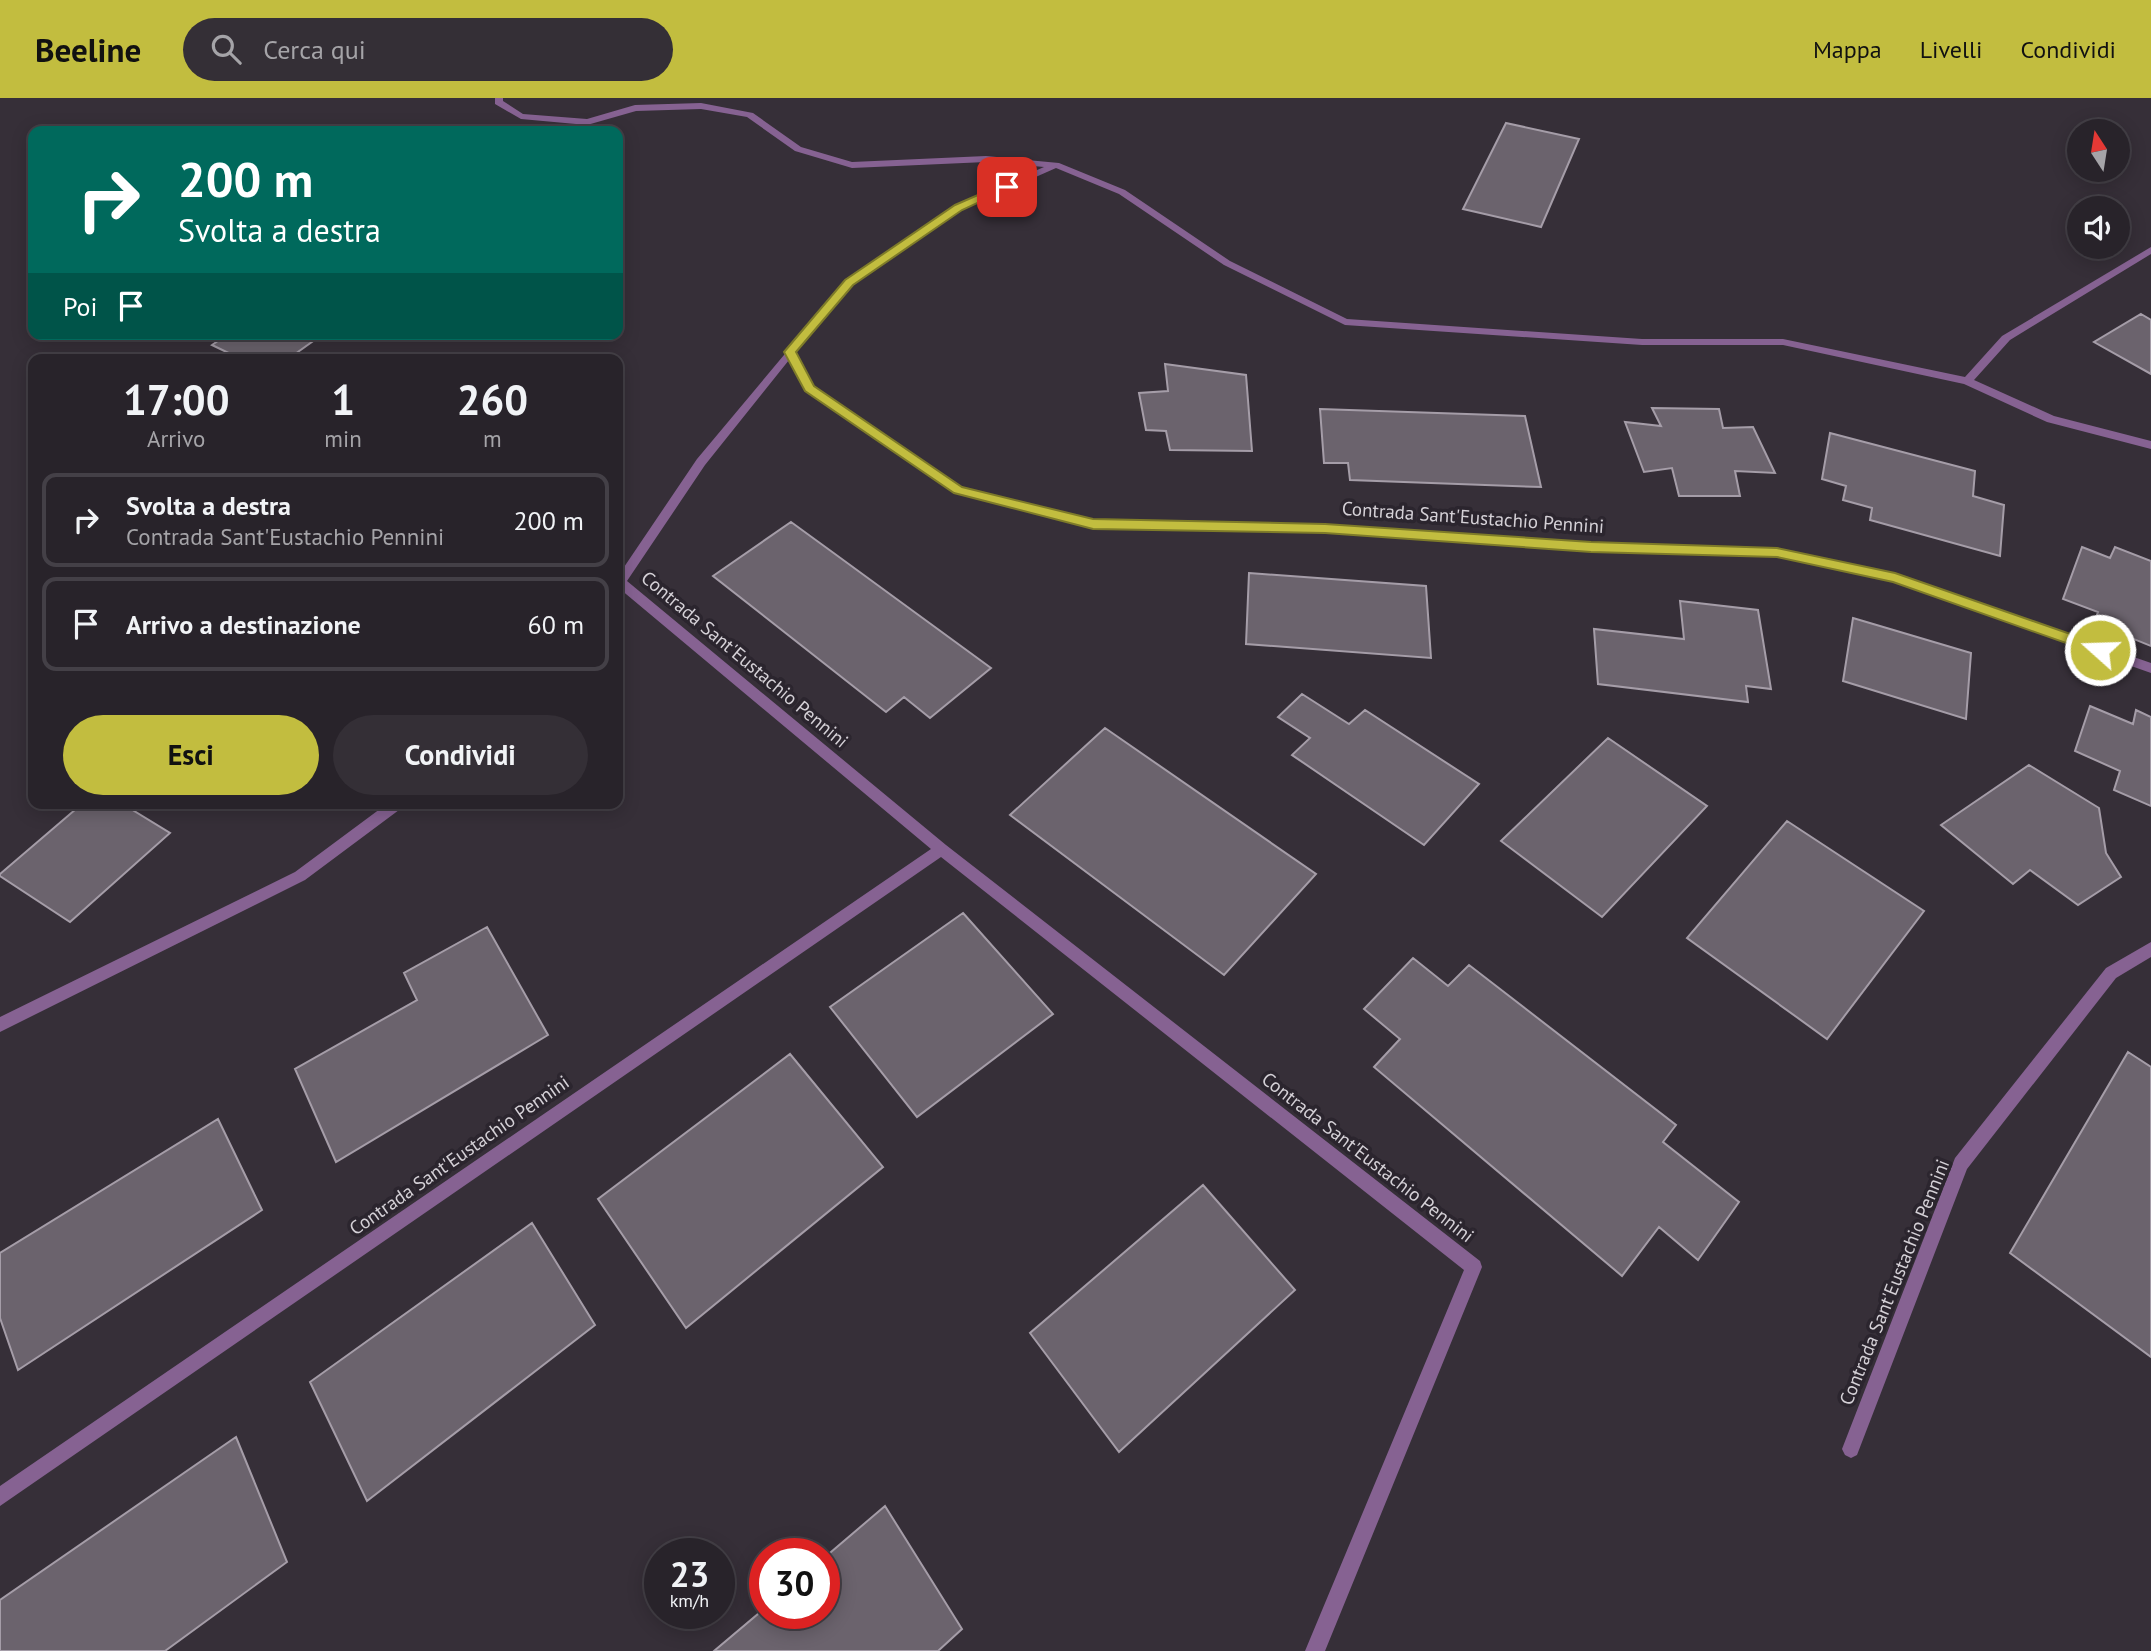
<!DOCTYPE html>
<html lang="it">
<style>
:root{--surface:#28232a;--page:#342f36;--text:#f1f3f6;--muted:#a5a4a8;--line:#444047;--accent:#c2bd3f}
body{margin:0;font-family:"PT Sans",sans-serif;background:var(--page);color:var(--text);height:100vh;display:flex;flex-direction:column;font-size:26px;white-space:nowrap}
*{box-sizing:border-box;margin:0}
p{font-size:23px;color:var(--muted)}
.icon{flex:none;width:38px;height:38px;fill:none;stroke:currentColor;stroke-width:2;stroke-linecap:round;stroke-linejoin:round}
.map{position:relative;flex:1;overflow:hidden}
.panel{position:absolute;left:28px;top:256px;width:595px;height:455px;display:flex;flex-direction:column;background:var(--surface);border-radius:14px;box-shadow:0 4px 18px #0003,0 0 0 2px var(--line)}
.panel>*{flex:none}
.guide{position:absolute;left:28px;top:28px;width:595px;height:214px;border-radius:14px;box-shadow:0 4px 18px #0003,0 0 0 2px var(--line);background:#00695c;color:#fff;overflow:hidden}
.needle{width:46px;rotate:348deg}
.buttons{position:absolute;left:2067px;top:21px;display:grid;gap:14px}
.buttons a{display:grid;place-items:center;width:63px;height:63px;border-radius:50%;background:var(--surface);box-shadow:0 4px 18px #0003,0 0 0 2px var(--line);font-size:35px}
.speed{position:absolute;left:644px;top:1440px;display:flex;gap:14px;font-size:35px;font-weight:700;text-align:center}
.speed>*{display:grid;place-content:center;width:91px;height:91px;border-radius:50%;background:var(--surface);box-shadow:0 4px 18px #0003,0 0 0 2px var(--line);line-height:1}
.speed small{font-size:18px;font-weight:400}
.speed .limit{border:10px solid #d22;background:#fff;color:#111}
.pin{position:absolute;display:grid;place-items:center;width:60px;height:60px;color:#fff;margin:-30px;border-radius:14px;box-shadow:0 4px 10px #0006}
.me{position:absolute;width:77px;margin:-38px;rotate:290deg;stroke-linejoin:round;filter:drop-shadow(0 0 5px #0008)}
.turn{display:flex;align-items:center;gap:24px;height:147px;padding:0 35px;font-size:32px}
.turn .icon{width:91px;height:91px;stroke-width:2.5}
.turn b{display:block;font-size:49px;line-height:60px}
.then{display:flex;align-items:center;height:66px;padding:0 35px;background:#0003;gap:14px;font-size:26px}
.eta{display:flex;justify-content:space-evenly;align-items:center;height:119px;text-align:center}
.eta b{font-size:42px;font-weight:700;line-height:49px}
.primary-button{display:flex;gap:14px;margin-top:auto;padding:14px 35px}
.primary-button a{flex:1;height:80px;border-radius:42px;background:var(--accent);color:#111;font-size:28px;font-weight:700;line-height:80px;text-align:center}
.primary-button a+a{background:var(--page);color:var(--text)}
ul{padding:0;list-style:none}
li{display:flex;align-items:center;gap:21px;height:94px;margin:0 14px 10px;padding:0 21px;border:4px solid var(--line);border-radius:14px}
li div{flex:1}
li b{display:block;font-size:26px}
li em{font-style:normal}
header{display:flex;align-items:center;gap:42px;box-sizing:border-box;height:98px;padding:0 35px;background:var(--accent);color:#111}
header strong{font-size:33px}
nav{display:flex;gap:38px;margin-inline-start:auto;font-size:24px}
.search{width:490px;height:63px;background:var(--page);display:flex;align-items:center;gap:18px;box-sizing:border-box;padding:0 24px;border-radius:38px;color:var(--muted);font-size:26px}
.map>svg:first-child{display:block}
</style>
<header>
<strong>Beeline</strong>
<div class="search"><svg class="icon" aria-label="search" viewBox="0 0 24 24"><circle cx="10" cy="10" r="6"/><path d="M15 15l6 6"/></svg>Cerca qui</div>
<nav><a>Mappa</a><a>Livelli</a><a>Condividi</a></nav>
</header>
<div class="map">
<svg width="2151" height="1553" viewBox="0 0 2151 1553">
<rect width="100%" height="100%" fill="#362f38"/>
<path fill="#6b636d" stroke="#a59da8" stroke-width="2" d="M1506 25 1579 41 1541 129 1463 111Z
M2141 216 2151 222V276L2094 244Z
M228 236H323L288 261H241L212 247Z
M1165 266 1246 277 1252 353 1170 352 1166 333 1146 332 1139 295 1168 293Z
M1652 310 1719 311 1723 330 1753 329 1775 375 1735 373 1740 398H1679L1672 370 1644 374 1625 324 1661 328Z
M1320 311 1525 318 1541 389 1350 382 1348 365H1324Z
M1830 335 1975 373 1973 398 2004 407 2000 458 1870 422 1872 410 1843 402 1846 388 1822 381Z
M791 424 835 456 991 570 930 620 904 599 886 614 713 478Z
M2082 449 2110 460 2115 449 2151 463V548L2094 525 2098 514 2063 501Z
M1249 475 1426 488 1431 560 1246 546Z
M1680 503 1758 512 1771 591 1746 588 1748 604 1598 586 1594 531 1684 541Z
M1853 520 1971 555 1966 621 1843 583Z
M1302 596 1349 626 1365 612 1479 686 1424 747 1292 657 1310 640 1278 619Z
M2090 608 2133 626 2136 612 2151 619V708L2114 692 2120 673 2075 653Z
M1105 630 1316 776 1224 877 1010 717Z
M1608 640 1707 708 1602 819 1501 743Z
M2029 667 2099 710 2106 755 2121 779 2078 807 2030 772 2013 786 1941 727Z
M83 705H121L170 735 70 824 0 778V776Z
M1787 723 1924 813 1827 941 1687 840Z
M963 815 1053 916 917 1019 830 909Z
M487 829 548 937 336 1064 295 971 417 902 404 875Z
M1413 860 1448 888 1469 867 1676 1027 1663 1044 1739 1104 1698 1162 1659 1129 1622 1178 1374 969 1400 941 1364 911Z
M2128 954 2151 969V1259L2010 1155Z
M790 956 883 1069 686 1230 598 1101Z
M218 1021 262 1112 18 1272 0 1220V1155Z
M1203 1087 1295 1192 1119 1354 1030 1235Z
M532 1125 595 1227 367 1403 310 1284Z
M236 1339 287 1464 165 1553H0V1502Z
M885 1408 962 1531 938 1553H714L765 1510V1516H824V1460Z"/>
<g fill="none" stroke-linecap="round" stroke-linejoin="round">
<path fill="#866292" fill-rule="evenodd" d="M495 0H503V3L523 16 587 21 635 7 701 5 753 15 801 49 852 64 986 58 1059 65 1125 92 1230 163 1347 221 1642 241H1783L1965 279 2002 238 2151 149V156L2010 242 1974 282 2054 318 2151 343V351L2047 324 1964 286 1783 247H1642L1345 227 1224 167 1119 96 1056 70 961 112 852 187 795 254 813 288 962 389 1093 422 1325 427 1591 445 1777 450 1899 477 2151 565V575L1893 484 1777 458 1591 453 1325 435 1093 430 954 395 805 292 789 262 705 367 627 483 946 747 1480 1163 1482 1169 1325 1553H1305L1464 1172 941 759 0 1408V1388L931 751 620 491H618V478L697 361 846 183 955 108 1044 69 986 64 852 70 795 53 747 19 701 11 636 13 587 27 521 21 495 6Z
M388 705H405L403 709 305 782 0 934V919L295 774Z
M2151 844V859L2116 880 1967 1071 1857 1357 1851 1360 1845 1357 1842 1351 1955 1060 2106 870Z"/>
</g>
<path fill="#c2bd3f" stroke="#7e7b29" stroke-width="2" d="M1003 86 1012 89 962 112 853 187 796 254 814 288 962 389 1093 421 1325 426 1591 444 1777 450 1895 475 2105 548 2107 552 2100 557 1893 484 1777 459 1591 454 1325 435 1093 431 954 395 805 293 784 254 845 182 955 107Z"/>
<g text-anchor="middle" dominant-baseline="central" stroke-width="7" stroke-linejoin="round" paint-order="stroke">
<g font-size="19" fill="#d4d0d6" stroke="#2b252e">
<text transform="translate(1473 419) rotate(4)">Contrada Sant'Eustachio Pennini</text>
<text transform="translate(745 561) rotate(40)">Contrada Sant'Eustachio Pennini</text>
<text transform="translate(459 1057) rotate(-35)">Contrada Sant'Eustachio Pennini</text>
<text transform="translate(1368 1059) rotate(38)">Contrada Sant'Eustachio Pennini</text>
<text transform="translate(1894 1184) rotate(-68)">Contrada Sant'Eustachio Pennini</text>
</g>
</g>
</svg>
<div class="buttons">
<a><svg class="needle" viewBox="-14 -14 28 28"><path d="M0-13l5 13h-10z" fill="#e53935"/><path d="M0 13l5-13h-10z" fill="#a5a4a8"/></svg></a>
<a><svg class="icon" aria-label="sound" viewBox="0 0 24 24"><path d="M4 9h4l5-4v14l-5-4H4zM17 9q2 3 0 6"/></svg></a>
</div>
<div class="speed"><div>23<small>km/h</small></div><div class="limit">30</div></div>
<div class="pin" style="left:1007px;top:89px;background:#d93025"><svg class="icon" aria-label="arrive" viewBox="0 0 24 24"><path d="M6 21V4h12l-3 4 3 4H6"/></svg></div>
<svg class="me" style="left:2100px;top:552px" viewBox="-20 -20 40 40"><circle r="17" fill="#c2bd3f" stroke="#fff" stroke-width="3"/><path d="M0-11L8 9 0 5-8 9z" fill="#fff"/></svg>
<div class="guide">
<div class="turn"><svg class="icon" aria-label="right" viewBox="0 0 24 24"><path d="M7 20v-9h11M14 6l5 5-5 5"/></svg><div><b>200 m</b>Svolta a destra</div></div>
<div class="then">Poi<svg class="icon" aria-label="arrive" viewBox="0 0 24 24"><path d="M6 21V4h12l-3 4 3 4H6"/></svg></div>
</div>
<section class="panel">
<div class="eta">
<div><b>17:00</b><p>Arrivo</p></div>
<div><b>1</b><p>min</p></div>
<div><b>260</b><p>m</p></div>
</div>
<ul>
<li><svg class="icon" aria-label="right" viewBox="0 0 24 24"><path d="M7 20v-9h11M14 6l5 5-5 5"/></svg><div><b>Svolta a destra</b><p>Contrada Sant'Eustachio Pennini</p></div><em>200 m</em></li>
<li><svg class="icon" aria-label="arrive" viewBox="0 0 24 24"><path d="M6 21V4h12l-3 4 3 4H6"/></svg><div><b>Arrivo a destinazione</b></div><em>60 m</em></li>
</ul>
<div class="primary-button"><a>Esci</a><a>Condividi</a></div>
</section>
</div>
